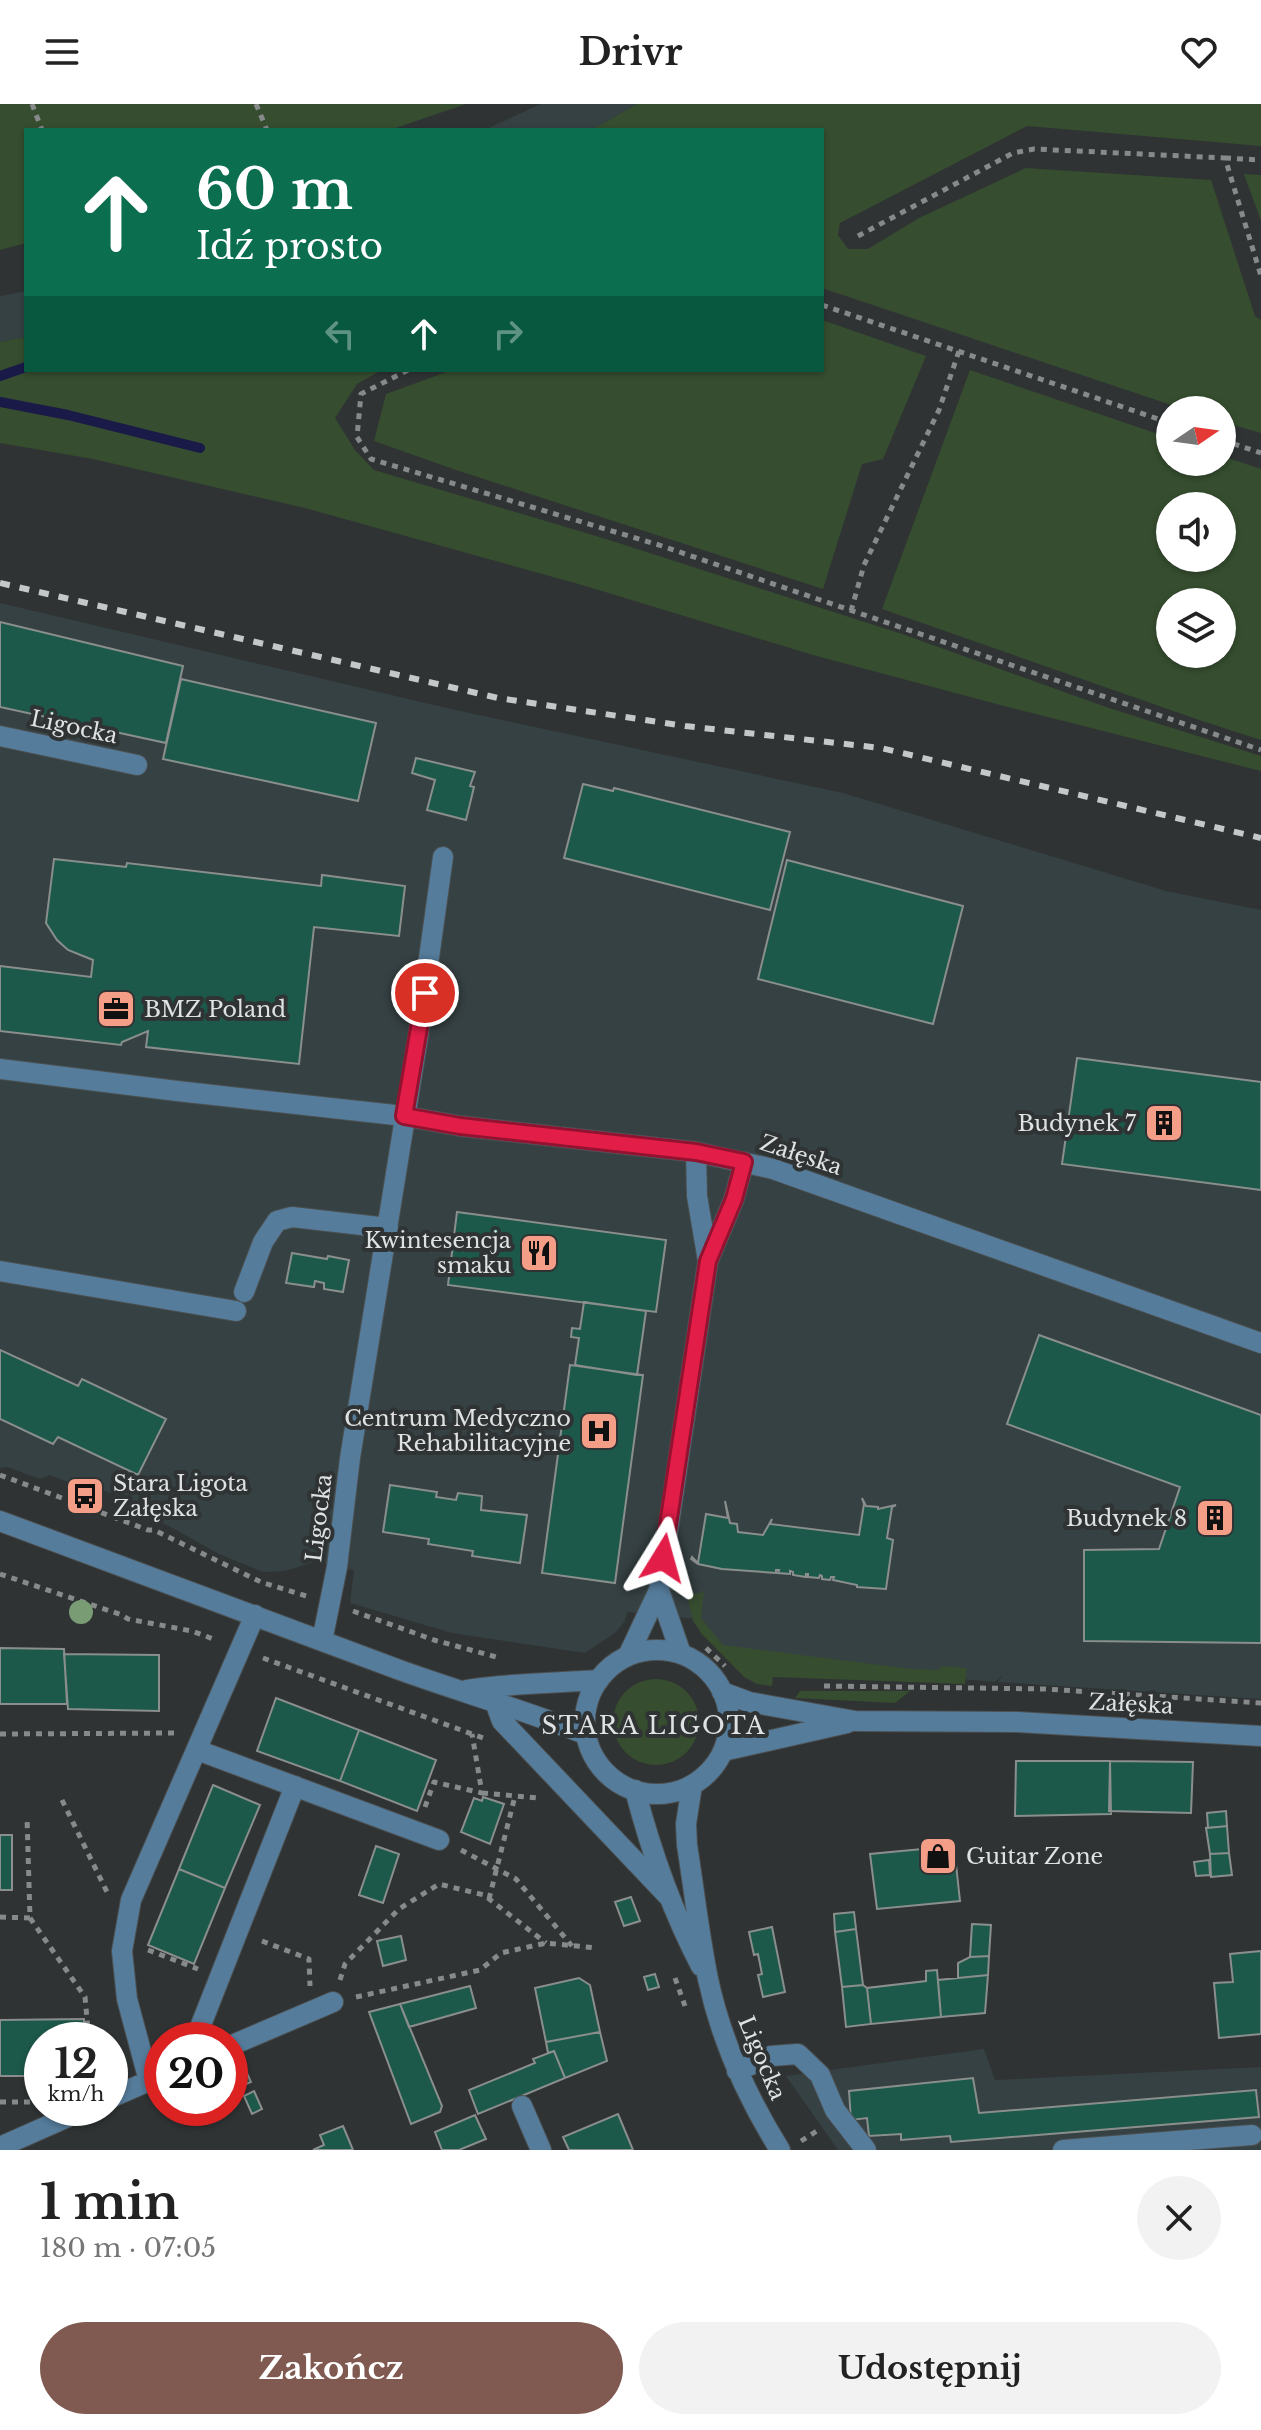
<!DOCTYPE html>
<html lang="pl">
<meta charset="utf-8">
<style>
:root{--surface:#fff;--page:#f2f2f2;--text:#222;--muted:#767676;--accent:#805a50}
body{margin:0;font-family:"Libre Baskerville",serif;background:var(--page);color:var(--text);height:100vh;display:flex;flex-direction:column;font-size:30px;white-space:nowrap}
*{box-sizing:border-box;margin:0}
p{font-size:26px;color:var(--muted)}
.icon{flex:none;width:44px;height:44px;fill:none;stroke:currentColor;stroke-width:2;stroke-linecap:round;stroke-linejoin:round}
.map{position:relative;height:2046px;overflow:hidden}
.side{display:flex;flex-direction:column;background:var(--surface);flex:1}
.side>*{flex:none}
.banner{position:absolute;left:24px;top:24px;width:800px;height:244px;border-radius:0px;box-shadow:0 2px 6px #0004;background:#0b6e4f;color:#fff;overflow:hidden}
.needle{width:52px;rotate:77deg}
.fabs{position:absolute;left:1156px;top:292px;display:grid;gap:16px}
.fabs a{display:grid;place-items:center;width:80px;height:80px;border-radius:50%;background:var(--surface);box-shadow:0 2px 6px #0004;font-size:40px}
.speed{position:absolute;left:24px;top:1918px;display:flex;gap:16px;font-size:40px;font-weight:700;text-align:center}
.speed>*{display:grid;place-content:center;width:104px;height:104px;border-radius:50%;background:var(--surface);box-shadow:0 2px 6px #0004;line-height:1}
.speed small{font-size:20px;font-weight:400}
.speed .limit{border:12px solid #d22;background:#fff;color:#111}
.pin{position:absolute;display:grid;place-items:center;width:68px;height:68px;color:#fff;margin:-34px;border:4px solid #fff;border-radius:50%;box-shadow:0 2px 8px #0007}
.me{position:absolute;width:88px;margin:-44px;rotate:8deg;stroke-linejoin:round;filter:drop-shadow(0 0 6px #0008)}
.turn{display:flex;align-items:center;gap:28px;height:168px;padding:0 40px;font-size:36px}
.turn .icon{width:104px;height:104px;stroke-width:2.5}
.turn b{display:block;font-size:56px;line-height:68px}
.lanes{display:flex;align-items:center;height:76px;padding:0 40px;background:#0003;justify-content:center;gap:40px;direction:ltr}
.lanes .off{opacity:.35}
.round{display:grid;place-items:center;flex:none;width:84px;height:84px;border-radius:42px;background:var(--page)}
.overview{display:flex;align-items:center;justify-content:space-between;height:136px;padding:0 40px}
h1{font-size:48px;font-weight:700;line-height:60px}
.cta{display:flex;gap:16px;margin-top:auto;padding:16px 40px}
.cta a{flex:1;height:92px;border-radius:48px;background:var(--accent);color:#fff;font-size:32px;font-weight:700;line-height:92px;text-align:center}
.cta a+a{background:var(--page);color:var(--text)}
header{display:flex;justify-content:space-between;align-items:center;height:104px;padding:0 40px;background:var(--surface);font-size:36px;font-weight:700}
.map>svg:first-child{display:block}
</style>
<header><svg class="icon" aria-label="menu" viewBox="0 0 24 24"><path d="M4 6h16M4 12h16M4 18h16"/></svg>Drivr<svg class="icon" aria-label="heart" viewBox="0 0 24 24"><path d="M12 20l-8-8c-3-5 5-10 8-4 3-6 11-1 8 4z"/></svg></header>
<div class="map">
<svg width="1261" height="2046" viewBox="0 0 1261 2046">
<rect width="100%" height="100%" fill="#2f3334"/>
<path fill="#364143" d="M541 0H637L591 26H484Z
M26 187V233L0 238V192Z
M0 499 451 605 843 689 1166 787 1261 806V1595L998 1578 1003 1571 995 1578 732 1555 697 1515 627 1508 625 1517 615 1529 585 1549 452 1529 350 1499 354 1466 314 1458 285 1467 263 1468 219 1450 163 1419 125 1405 128 1396 89 1381 84 1384 49 1371 40 1375 7 1363 0 1364Z
M984 1945 995 1976 1261 1963V2046H838L786 1972Z"/>
<path fill="#364d2f" fill-rule="evenodd" d="M0 0H466L390 26H26V139L0 146Z
M637 0H1261V42L1027 22 840 119 838 131 848 145H868L919 114 1026 64 1211 76 1255 212 1261 216V329L1222 318V306H1186L822 184V26H591Z
M1244 70 1261 71V117Z
M822 216 926 252 883 355 862 360 823 485 456 366 374 337 386 290 452 266H822Z
M26 233V266H382L357 280 335 314 355 346 374 366 606 435 902 530 1109 604 1261 652V667L1004 602 813 551 582 481 305 404 93 355 0 339V238Z
M970 266 1170 334V358H1222V352L1261 365V636L1202 617 882 505ZM1170 402H1222V454H1170ZM1170 498H1222V550H1170Z
M704 1486 701 1514 723 1541 912 1565 939 1566 942 1562 967 1564 965 1580 773 1573 772 1582 757 1580 744 1573 701 1529 693 1517 687 1491 701 1489Z
M613 1618a43 43 0 1 1 86 0a43 43 0 1 1-86 0Z
M800 1587H910L895 1599 795 1594Z"/>
<g fill="none" stroke-linecap="round" stroke-linejoin="round">
<path stroke="#191a48" stroke-width="10" d="M0 272 26 263
M0 298 68 311 200 344"/>
</g>
<path fill="#1c594a" stroke="#8a8e8d" stroke-width="2" d="M0 518 183 562 166 639 0 603Z
M181 575 376 619 358 697 163 655Z
M416 654 475 668 470 682 474 683 466 716 427 706 435 676 412 669Z
M583 680 613 687 614 684 790 728 770 806 564 754Z
M54 755 126 763 127 759 321 782 322 771 405 782 399 832 314 823 299 960 146 943 148 927 122 938 121 941 0 927V862L91 873 93 856 68 846 57 836 46 819Z
M787 756 963 802 933 920 758 875Z
M1077 954 1261 978V1086L1062 1060Z
M457 1108 666 1136 656 1208 448 1181Z
M292 1149 327 1155 328 1152 349 1156 343 1188 324 1185V1179L315 1177 314 1183 286 1179Z
M584 1198 646 1207 637 1271 575 1261 579 1234 571 1233 572 1224 580 1225Z
M1039 1231 1261 1311V1539L1084 1537V1446L1159 1445 1180 1383 1007 1320Z
M0 1246 78 1282 82 1275 166 1315 138 1371 58 1333 53 1340 0 1315Z
M570 1261 643 1271 615 1479 542 1469Z
M390 1381 437 1388 436 1393 456 1396 458 1389 482 1392 481 1406 527 1411 520 1459 472 1452 473 1447 428 1440 429 1435 383 1428Z
M862 1394 866 1402 878 1403V1405L896 1401 892 1403 887 1434 893 1436 886 1485 857 1483V1481L833 1476 834 1473H831L830 1476 822 1475V1472L820 1471 819 1474 808 1473V1470H806V1473L793 1471V1468L790 1467V1470L778 1469 779 1466H776V1469L722 1465 698 1460 691 1455 692 1453 698 1459 706 1410 728 1414 725 1397 730 1419 737 1420 738 1428 763 1431 772 1415 770 1420 859 1431 864 1400Z
M0 1544 64 1545 67 1600H0Z
M64 1550 159 1551V1607L68 1605Z
M276 1594 359 1626 340 1677 257 1647Z
M359 1626 436 1656 417 1707 340 1677Z
M1016 1657H1110L1111 1710 1015 1712Z
M1110 1657 1193 1658 1191 1709 1109 1707Z
M213 1681 260 1701 225 1784 179 1765Z
M483 1693 504 1700 490 1740 461 1728 474 1694 482 1697Z
M1226 1707 1227 1722 1208 1724 1207 1709Z
M1227 1722 1229 1749 1210 1750 1206 1724Z
M0 1731H12V1786H0Z
M376 1742 399 1750 383 1799 359 1791Z
M954 1742 960 1797 877 1805 870 1750Z
M1229 1749 1232 1771 1211 1773 1210 1750Z
M1209 1756 1210 1771 1196 1772 1194 1758Z
M179 1765 225 1784 194 1860 148 1841Z
M631 1793 640 1817 624 1822 615 1798Z
M854 1808 856 1825 835 1828 834 1810Z
M972 1820 991 1821 989 1852 970 1853Z
M772 1823 785 1888 763 1893 758 1871 762 1870 758 1850 754 1851 749 1828Z
M856 1825 863 1881 842 1883 835 1828Z
M401 1832 406 1856 383 1862 377 1837Z
M1261 1847V1930L1219 1934 1214 1879 1233 1878 1230 1850Z
M989 1852 988 1871 958 1874V1859L970 1853Z
M937 1866 941 1913 871 1920 867 1884 926 1877V1867Z
M655 1870 659 1883 648 1886 644 1873Z
M988 1871 985 1909 941 1913 938 1876Z
M579 1874 590 1881 600 1928 546 1938 535 1884Z
M863 1881 867 1884 871 1920 846 1923 842 1883Z
M470 1882 476 1904 409 1923 400 1900Z
M400 1900 442 2002 440 2008 411 2020 369 1908Z
M84 1915V1936H42V1972H0V1916Z
M600 1928 607 1957 565 1974 554 1947 548 1949 546 1938Z
M554 1947 565 1974 478 2010 469 1986 535 1959 533 1955Z
M240 1954 251 1978 239 1983 230 1958Z
M973 1974 979 2009 1256 1986 1259 2013 951 2038 950 2032 901 2036V2030L869 2032 867 2014 851 2016 849 1987Z
M254 1987 262 2005 252 2010 244 1992Z
M618 2010 633 2046H569L563 2033Z
M475 2011 486 2035 459 2046H442L435 2028Z
M343 2022 353 2046H313L324 2041 320 2031Z"/>
<g fill="none" stroke-linecap="round" stroke-linejoin="round">
<defs>
<path id="minor" d="M0 632 137 661
M0 965 177 987 404 1012 460 1022 696 1048 773 1065 1261 1239
M708 1157 734 1095 744 1058
M0 1167 236 1207
M244 1188 263 1138 277 1117 292 1113 388 1124
M0 1417 397 1565C460 1588 525 1606 587 1631
M659 1486 708 1157 697 1092 696 1048
M322 1537 337 1463 350 1354 418 933 443 753
M585 1618a72 72 0 1 1 144 0a72 72 0 1 1-144 0Z
M628 1552 659 1486 681 1550
M467 1586C511 1579 555 1579 599 1576
M722 1588 749 1598 855 1617 1017 1618 1261 1632
M495 1598 502 1617 670 1794
M197 1646 439 1736
M723 1647 847 1619
M692 1681 686 1720 687 1741C694 1785 699 1831 708 1875 721 1936 747 1993 780 2046
M635 1686C651 1747 672 1807 701 1862
M195 1936 295 1682
M230 1942 333 1898
M737 1967 771 1952 798 1950 820 1971 835 2006 866 2046
M110 1994 149 1977 127 1895 122 1847 131 1796 255 1511
M522 2002 541 2046
M0 2043 88 2004
M1063 2046 1252 2031"/>
</defs>
<use href="#minor" stroke="#4b4f50" stroke-width="22"/>
<path stroke="#878a8b" stroke-width="5" stroke-dasharray="6 6" stroke-linecap="butt" d="M32 0 42 26
M256 0 267 26
M1225 54 1261 56
M858 132 1013 49 1034 45 1225 54 1261 172
M822 201 1170 319
M408 266 361 290 357 333 371 355 659 441 1261 646
M1222 336 1261 349
M851 507 864 461 939 306 959 247
M0 1371 148 1426H154L261 1478 306 1492
M0 1470 122 1511 128 1515 192 1527 216 1536
M353 1507 434 1536 500 1554
M706 1544 725 1562
M263 1554 483 1634
M824 1582 1045 1585 1261 1599
M0 1630 177 1629
M482 1689 539 1694
M62 1696 107 1788
M425 1703 434 1678 482 1689 472 1630
M461 1746 516 1775 572 1842
M489 1795 515 1692
M0 1813 30 1814 27 1713
M30 1814 85 1893 89 1936
M262 1837 309 1855 310 1882
M148 1846 198 1865
M675 1874 685 1902
M340 1876 345 1860 399 1805 439 1780 484 1791 546 1839
M356 1893 480 1866 501 1849 546 1839 597 1844
M0 1998H35
M801 2037 820 2025"/>
<use href="#minor" stroke="#557c9b" stroke-width="20"/>
<path stroke="#c5c8c9" stroke-width="6" stroke-dasharray="10 10" stroke-linecap="butt" d="M0 479 498 594 685 622 881 644 1261 734"/>
</g>
<circle fill="#7a9c74" cx="81" cy="1508" r="12"/>
<g fill="none" stroke-linecap="round" stroke-linejoin="round">
<defs>
<path id="route" d="M425 889 404 1012 460 1022 696 1048 744 1058 734 1095 708 1157 663 1454"/>
</defs>
<use href="#route" stroke="#92132f" stroke-width="20"/>
<use href="#route" stroke="#e11d48" stroke-width="14"/>
</g>
<defs>
<symbol id="office-square" viewBox="-11 -11 22 22"><rect x="-9" y="-9" width="18" height="18" rx="4" fill="#f49e88" stroke="#2f3334"/><path d="M-6-3h4V-5.5h4V-3h4V5H-6ZM-1-4.5V-3h2v-1.5ZM-6 0V1H6V0Z" fill="#111"/></symbol>
<symbol id="building-square" viewBox="-11 -11 22 22"><rect x="-9" y="-9" width="18" height="18" rx="4" fill="#f49e88" stroke="#2f3334"/><path d="M-4-6H4V6H1V3H-1V6H-4ZM-2.5-4.3h1.7v1.8h-1.7ZM.8-4.3h1.7v1.8H.8ZM-2.5-1h1.7V.8h-1.7ZM.8-1h1.7V.8H.8Z" fill="#111"/></symbol>
<symbol id="restaurant-square" viewBox="-11 -11 22 22"><rect x="-9" y="-9" width="18" height="18" rx="4" fill="#f49e88" stroke="#2f3334"/><path d="M-5-6h1v4h1v-4h1v4h1v-4h1v5L-1.5 .5V6h-2V.5L-5-1ZM5-6V6H3V1.5H1.5Q1.5-4 5-6Z" fill="#111"/></symbol>
<symbol id="hospital-square" viewBox="-11 -11 22 22"><rect x="-9" y="-9" width="18" height="18" rx="4" fill="#f49e88" stroke="#2f3334"/><path d="M-5-5h3v3.5h4V-5h3V5h-3V1.5h-4V5h-3Z" fill="#111"/></symbol>
<symbol id="bus-square" viewBox="-11 -11 22 22"><rect x="-9" y="-9" width="18" height="18" rx="4" fill="#f49e88" stroke="#2f3334"/><path d="M-5-6H5V4H4V6H2V4H-2V6H-4V4H-5ZM-3.5-4V0h7V-4ZM-3.5 1.2v1.5H-2V1.2ZM2 1.2v1.5H3.5V1.2Z" fill="#111"/></symbol>
<symbol id="shop-square" viewBox="-11 -11 22 22"><rect x="-9" y="-9" width="18" height="18" rx="4" fill="#f49e88" stroke="#2f3334"/><path d="M-5-2.5h2.3a2.7 3.5 0 0 1 5.4 0H5L5.5 6h-11ZM-1.5-2.5h3a1.5 2.3 0 0 0-3 0Z" fill="#111"/></symbol>
</defs>
<g fill-rule="evenodd">
<use href="#office-square" x="94" y="883" width="44" height="44"/>
<use href="#building-square" x="1142" y="997" width="44" height="44"/>
<use href="#restaurant-square" x="517" y="1127" width="44" height="44"/>
<use href="#hospital-square" x="577" y="1305" width="44" height="44"/>
<use href="#bus-square" x="63" y="1370" width="44" height="44"/>
<use href="#building-square" x="1193" y="1392" width="44" height="44"/>
<use href="#shop-square" x="916" y="1730" width="44" height="44"/>
</g>
<g text-anchor="middle" dominant-baseline="central" stroke-width="8" stroke-linejoin="round" paint-order="stroke">
<g font-size="22" fill="#dfe1e2" stroke="#2f3334">
<text transform="translate(74 623) rotate(12)">Ligocka</text>
<text transform="translate(801 1051) rotate(18)">Załęska</text>
<text transform="translate(319 1414) rotate(-83)">Ligocka</text>
<text transform="translate(1131 1600) rotate(3)">Załęska</text>
<text transform="translate(762 1954) rotate(67)">Ligocka</text>
</g>
<g font-size="22" fill="#dfe1e2" stroke="#2f3334" text-anchor="end">
<text x="144" y="905" text-anchor="start">BMZ Poland</text>
<text x="1136" y="1019">Budynek 7</text>
<text x="511" y="1136">Kwintesencja<tspan x="511" dy="25">smaku</tspan></text>
<text x="571" y="1314">Centrum Medyczno<tspan x="571" dy="25">Rehabilitacyjne</tspan></text>
<text x="113" y="1379" text-anchor="start">Stara Ligota<tspan x="113" dy="25">Załęska</tspan></text>
<text x="1187" y="1414">Budynek 8</text>
<text x="966" y="1752" text-anchor="start">Guitar Zone</text>
</g>
<g font-size="24" letter-spacing="2" fill="#dfe1e2" stroke="#2f3334">
<text x="654" y="1621">STARA LIGOTA</text>
</g>
</g>
</svg>
<div class="fabs">
<a><svg class="needle" viewBox="-14 -14 28 28"><path d="M0-13l5 13h-10z" fill="#e53935"/><path d="M0 13l5-13h-10z" fill="#767676"/></svg></a>
<a><svg class="icon" aria-label="sound" viewBox="0 0 24 24"><path d="M4 9h4l5-4v14l-5-4H4zM17 9q2 3 0 6"/></svg></a>
<a><svg class="icon" aria-label="layers" viewBox="0 0 24 24"><path d="M12 4l9 5-9 5-9-5zM3 14l9 5 9-5"/></svg></a>
</div>
<div class="speed"><div>12<small>km/h</small></div><div class="limit">20</div></div>
<div class="pin" style="left:425px;top:889px;background:#d93025"><svg class="icon" aria-label="arrive" viewBox="0 0 24 24"><path d="M6 21V4h12l-3 4 3 4H6"/></svg></div>
<svg class="me" style="left:663px;top:1454px" viewBox="-20 -20 40 40"><path d="M0-17L14 15 0 8-14 15z" fill="#e11d48" stroke="#fff" stroke-width="4"/></svg>
<div class="banner">
<div class="turn"><svg class="icon" aria-label="ahead" viewBox="0 0 24 24"><path d="M12 20V5M6 11l6-6 6 6"/></svg><div><b>60 m</b>Idź prosto</div></div>
<div class="lanes"><svg class="icon off" aria-label="left" viewBox="0 0 24 24"><path d="M17 20v-9H6M10 6l-5 5 5 5"/></svg><svg class="icon" aria-label="ahead" viewBox="0 0 24 24"><path d="M12 20V5M6 11l6-6 6 6"/></svg><svg class="icon off" aria-label="right" viewBox="0 0 24 24"><path d="M7 20v-9h11M14 6l5 5-5 5"/></svg></div>
</div>
</div>
<section class="side">
<div class="overview"><div><h1>1 min</h1><p>180 m · 07:05</p></div><a class="round"><svg class="icon" aria-label="close" viewBox="0 0 24 24"><path d="M6 6l12 12M18 6L6 18"/></svg></a></div>
<div class="cta"><a>Zakończ</a><a>Udostępnij</a></div>
</section>
